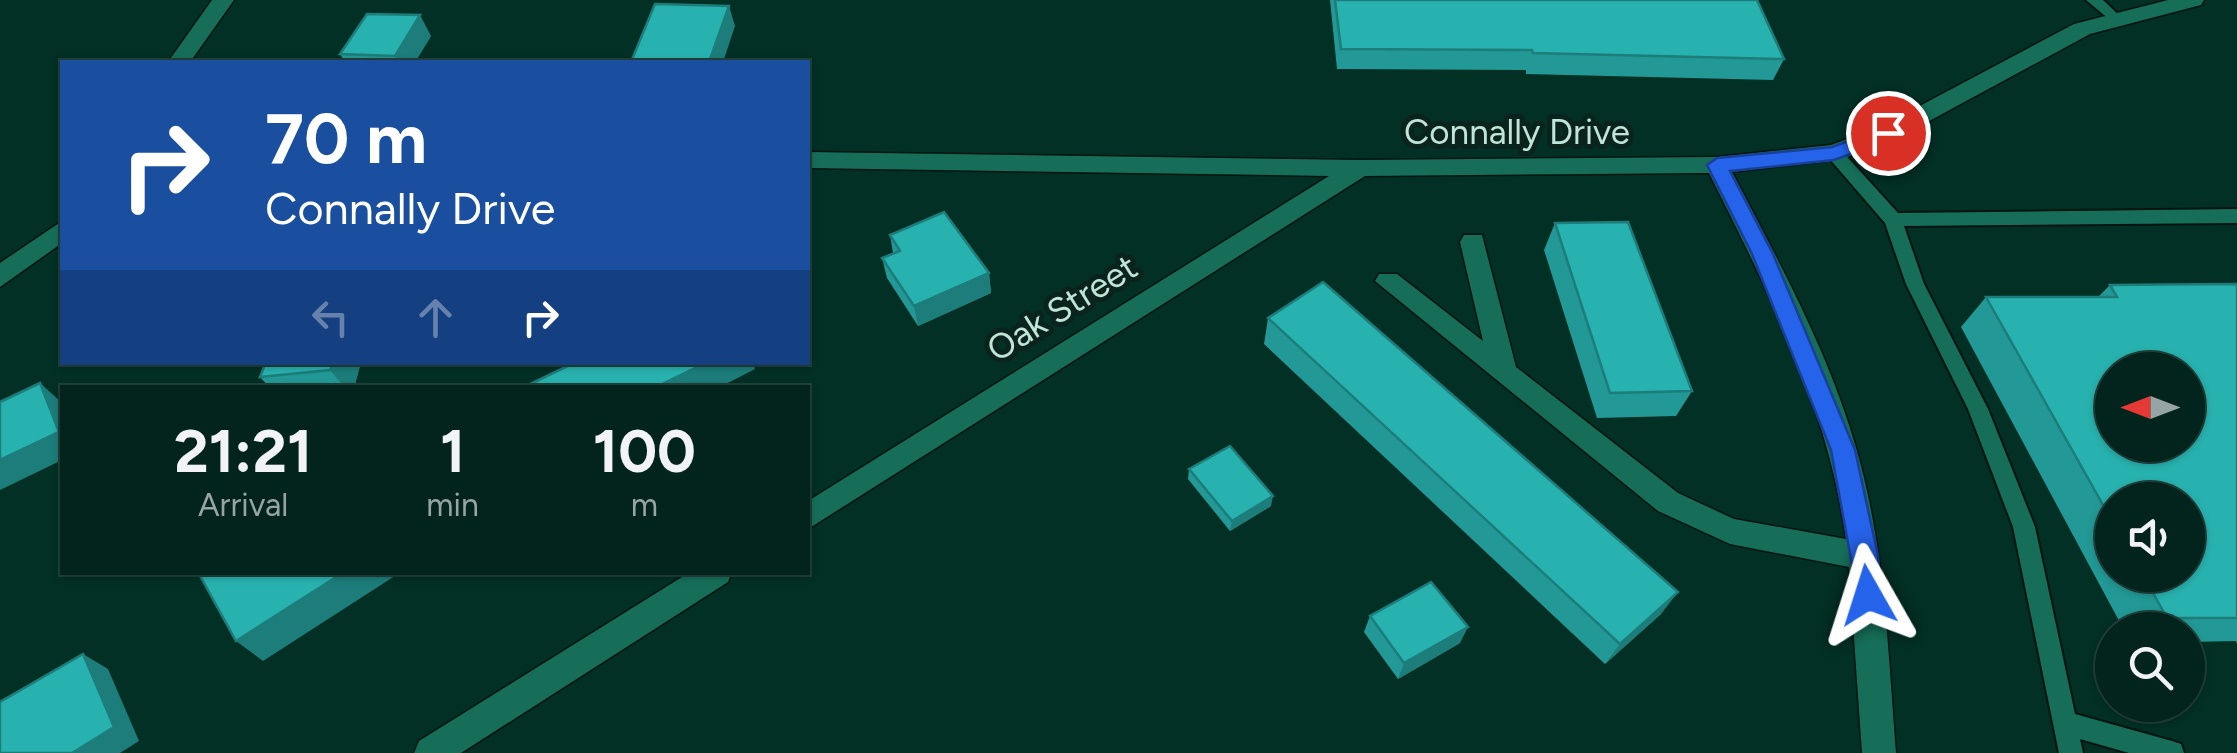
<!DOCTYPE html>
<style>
:root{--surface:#02241c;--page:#103029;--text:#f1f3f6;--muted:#96a4a3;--line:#23413b}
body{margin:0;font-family:Figtree,sans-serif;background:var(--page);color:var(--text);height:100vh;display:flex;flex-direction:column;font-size:38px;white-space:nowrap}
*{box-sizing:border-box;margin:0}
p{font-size:32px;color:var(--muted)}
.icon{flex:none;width:55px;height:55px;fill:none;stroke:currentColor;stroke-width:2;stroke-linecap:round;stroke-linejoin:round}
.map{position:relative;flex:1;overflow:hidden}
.sheet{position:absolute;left:60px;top:385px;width:750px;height:190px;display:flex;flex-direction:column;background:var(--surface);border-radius:0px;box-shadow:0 2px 8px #0004,0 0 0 2px var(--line)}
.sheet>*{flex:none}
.top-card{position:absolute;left:60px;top:60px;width:750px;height:305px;border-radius:0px;box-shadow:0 2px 8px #0004,0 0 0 2px var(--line);background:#1a4fa0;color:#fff;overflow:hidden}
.needle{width:65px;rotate:270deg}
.buttons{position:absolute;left:2095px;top:352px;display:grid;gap:20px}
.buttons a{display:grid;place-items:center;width:110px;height:110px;border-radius:50%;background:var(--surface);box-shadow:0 2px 8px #0004,0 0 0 2px var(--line);font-size:50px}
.pin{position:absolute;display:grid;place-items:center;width:85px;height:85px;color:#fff;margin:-42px;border:5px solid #fff;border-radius:50%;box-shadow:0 2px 10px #0007}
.me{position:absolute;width:110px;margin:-55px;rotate:354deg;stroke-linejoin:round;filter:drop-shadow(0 0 8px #0008)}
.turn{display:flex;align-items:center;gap:35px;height:210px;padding:0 40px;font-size:45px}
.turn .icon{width:130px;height:130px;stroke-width:2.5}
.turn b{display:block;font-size:70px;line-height:85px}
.lanes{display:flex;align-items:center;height:95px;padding:0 40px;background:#0003;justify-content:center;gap:50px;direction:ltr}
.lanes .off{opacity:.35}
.eta{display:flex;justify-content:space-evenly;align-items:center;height:170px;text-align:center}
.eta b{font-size:60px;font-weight:700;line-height:70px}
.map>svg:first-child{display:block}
</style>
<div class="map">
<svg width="2237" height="753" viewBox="0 0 2237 753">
<rect width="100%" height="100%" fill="#023025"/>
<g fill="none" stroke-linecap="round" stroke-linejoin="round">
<defs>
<path id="service" d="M2086 0H2103L2124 20 2116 25Z
M1834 147 1840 149 1898 213 2237 209V223L1904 226 1924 284 1988 409 2035 527 2075 714 2172 741 2181 744 2184 753H2129L2080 739 2083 753H2059L2013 527 1968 409 1906 284 1885 223 1828 157 1825 153Z"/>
<path id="minor" d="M212 0H234L190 62H168Z
M2168 0H2204L2201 5 2090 34 1896 139 1842 159 1732 172C1779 262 1829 352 1857 451 1885 549 1888 651 1896 753H1862L1849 567 1730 544 1658 511 1375 281 1379 274H1397L1483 341 1460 242 1464 235H1482L1516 367 1678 493 1734 519 1846 539C1828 407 1768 291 1709 173L1365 176 808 529V501L1329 176 808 168V152L1360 160 1717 157 1831 145 1880 127 2074 24Z
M62 221V243L0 287V263Z
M690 572H732L728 582 461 753H414L419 741Z"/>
</defs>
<use href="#service" stroke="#00150f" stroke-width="4"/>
<use href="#minor" stroke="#00150f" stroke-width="3"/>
<use href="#service" fill="#166e59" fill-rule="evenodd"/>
<use href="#minor" fill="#166e59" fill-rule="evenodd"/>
</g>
<path fill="#229996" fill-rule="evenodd" d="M1330 0H1757L1784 59 1773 80 1526 74V70L1337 69Z
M431 36 415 62H345L340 54Z
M1555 223 1692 391 1676 416 1597 418 1544 250Z
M890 235 989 273 991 293 918 326 887 278 882 258 893 253Z
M2237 284V644L2236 641 2188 642V630H2124L1961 327 1986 297H2098L2110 285ZM2112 500 2188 575H2112Z
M1268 318 1661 614 1605 664 1264 344Z
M361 362 354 388H270L260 377Z
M1189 469 1271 506 1230 531 1188 479Z
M1370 616 1460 643 1398 679 1364 632Z"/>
<path fill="#1c7d7a" d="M729 6 735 26 723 62H709Z
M420 15 431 36 415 62H399L395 56Z
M989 273 991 293 918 326 914 306Z
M333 362H361L354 388H345L330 370Z
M707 362H753L755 369 718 388H654Z
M40 383 62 403V460L0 490V460Z
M1273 496 1271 506 1230 531 1232 521Z
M344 572H401L263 661 236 641Z
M1678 592 1661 614 1605 664 1620 644Z
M1468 627 1460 643 1398 679 1404 663Z
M83 654 108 669 139 741 120 753H72Z"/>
<path fill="#28b2af" stroke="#1c7d7a" stroke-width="2.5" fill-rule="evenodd" d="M1335 0H1757L1784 59 1533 53 1532 50 1341 49Z
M655 4 729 6 709 62H631Z
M367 14 420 15 395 56 340 54Z
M944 212 989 273 914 306 882 258 900 251 890 235Z
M1628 222 1692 391 1610 393 1555 223Z
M1323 282 1678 592 1620 644 1268 318Z
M2237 284V618H2167L2143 575H2188V500H2112V521L1986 297H2117L2110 285ZM2112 370H2188V445H2112Z
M266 362H333L330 370 260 377Z
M576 362H707L654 388H522Z
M40 383 59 432 0 460V402Z
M1230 446 1273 496 1232 521 1189 469Z
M198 572H344L236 641Z
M1431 582 1468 627 1404 663 1370 616Z
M83 654 114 727 72 753H0V702Z"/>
<path fill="#2563eb" stroke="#184099" stroke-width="2.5" d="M1888 127 1895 129V138L1834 160 1730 171 1773 254 1855 450 1878 556 1881 595 1877 603 1868 607 1859 603 1831 450 1752 254 1707 165 1717 158 1832 147Z"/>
<g text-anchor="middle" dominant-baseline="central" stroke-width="10" stroke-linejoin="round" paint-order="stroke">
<g font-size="35" fill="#bfe5d8" stroke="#0a231c">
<text x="1517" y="132">Connally Drive</text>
<text transform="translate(1062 308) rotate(-32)">Oak Street</text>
</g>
</g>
</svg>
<div class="buttons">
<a><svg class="needle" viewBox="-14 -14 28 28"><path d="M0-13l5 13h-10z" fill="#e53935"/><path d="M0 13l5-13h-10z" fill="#96a4a3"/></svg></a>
<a><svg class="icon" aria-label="sound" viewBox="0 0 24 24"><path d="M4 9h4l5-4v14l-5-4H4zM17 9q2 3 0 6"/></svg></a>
<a><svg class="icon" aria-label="search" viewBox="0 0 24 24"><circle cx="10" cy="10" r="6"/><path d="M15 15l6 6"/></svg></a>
</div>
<div class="pin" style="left:1888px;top:133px;background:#d93025"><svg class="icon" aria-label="arrive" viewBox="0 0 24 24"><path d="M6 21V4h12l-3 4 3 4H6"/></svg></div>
<svg class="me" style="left:1868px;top:595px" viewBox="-20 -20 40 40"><path d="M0-17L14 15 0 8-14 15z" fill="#2563eb" stroke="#fff" stroke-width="4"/></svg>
<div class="top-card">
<div class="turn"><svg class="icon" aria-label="right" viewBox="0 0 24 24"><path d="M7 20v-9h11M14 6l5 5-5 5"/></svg><div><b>70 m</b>Connally Drive</div></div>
<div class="lanes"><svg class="icon off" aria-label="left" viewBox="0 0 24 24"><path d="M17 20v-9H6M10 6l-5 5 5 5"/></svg><svg class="icon off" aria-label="ahead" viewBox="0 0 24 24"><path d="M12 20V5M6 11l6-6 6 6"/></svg><svg class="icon" aria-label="right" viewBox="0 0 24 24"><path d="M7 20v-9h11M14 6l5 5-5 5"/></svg></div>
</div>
<section class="sheet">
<div class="eta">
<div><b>21:21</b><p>Arrival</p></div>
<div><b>1</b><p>min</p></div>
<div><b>100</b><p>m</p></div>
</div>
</section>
</div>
